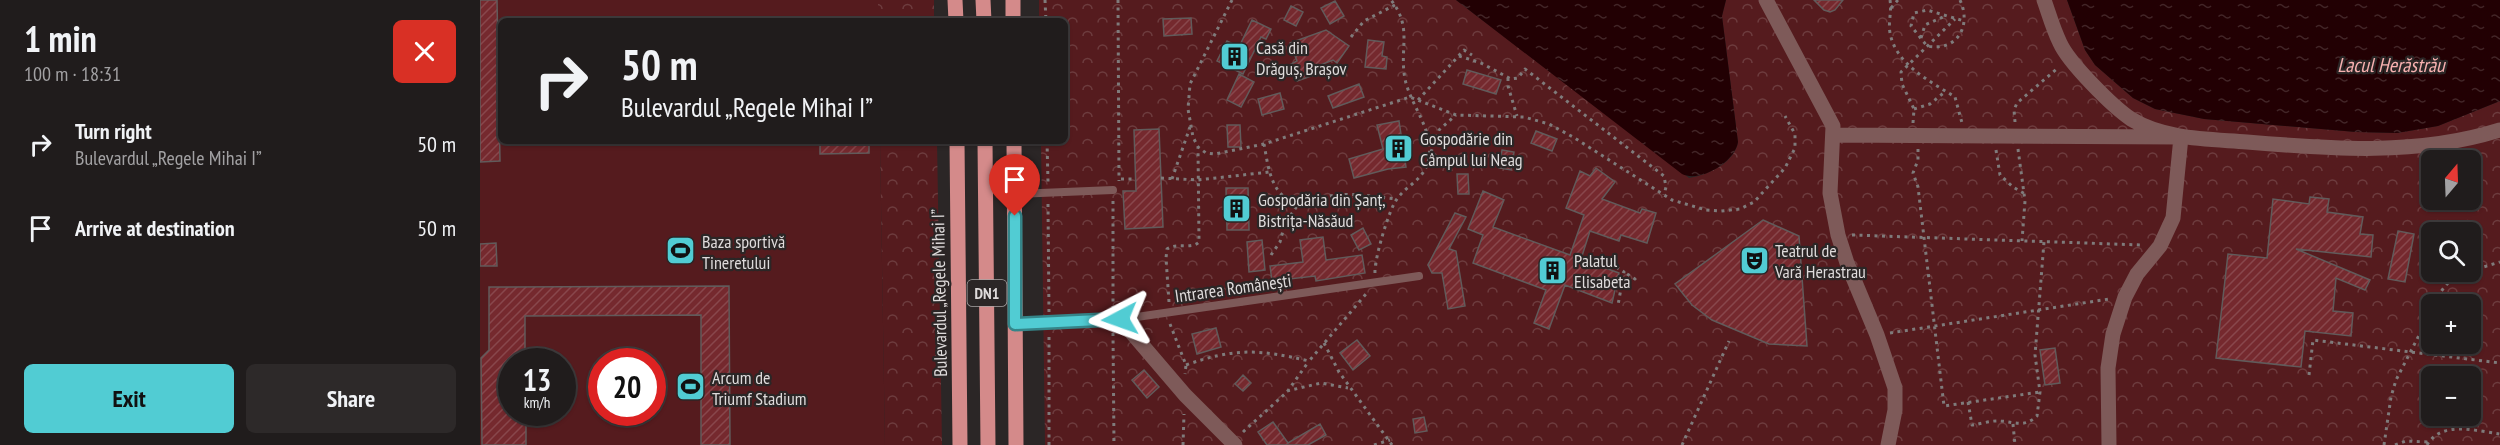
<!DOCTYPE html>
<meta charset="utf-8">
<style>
:root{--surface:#201c1c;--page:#2d2929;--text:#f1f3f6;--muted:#a2a1a3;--line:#3d3a3b;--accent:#51ccd3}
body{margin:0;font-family:"PT Sans Narrow",sans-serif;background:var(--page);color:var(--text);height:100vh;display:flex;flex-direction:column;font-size:22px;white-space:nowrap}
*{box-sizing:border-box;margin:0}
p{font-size:20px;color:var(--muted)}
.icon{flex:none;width:33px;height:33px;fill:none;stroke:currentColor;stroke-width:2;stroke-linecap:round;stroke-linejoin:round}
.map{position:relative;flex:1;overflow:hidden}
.sheet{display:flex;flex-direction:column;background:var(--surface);width:480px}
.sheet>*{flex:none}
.top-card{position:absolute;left:18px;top:18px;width:570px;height:126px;border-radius:9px;box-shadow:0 2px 4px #0004,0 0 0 2px var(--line);background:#201c1c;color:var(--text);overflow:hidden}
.needle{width:39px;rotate:19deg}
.tools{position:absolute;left:1941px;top:150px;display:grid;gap:12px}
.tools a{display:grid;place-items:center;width:60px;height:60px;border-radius:9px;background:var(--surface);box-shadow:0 2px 4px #0004,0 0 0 2px var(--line);font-size:30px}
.speed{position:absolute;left:18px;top:348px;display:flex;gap:12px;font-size:30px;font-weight:700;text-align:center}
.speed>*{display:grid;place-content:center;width:78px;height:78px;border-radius:50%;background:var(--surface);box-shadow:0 2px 4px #0004,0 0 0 2px var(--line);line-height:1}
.speed small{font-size:15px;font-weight:400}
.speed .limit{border:9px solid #d22;background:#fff;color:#111}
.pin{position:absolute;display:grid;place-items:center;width:51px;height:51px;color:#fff;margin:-62px -26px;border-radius:50% 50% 50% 0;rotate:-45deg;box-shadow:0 0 6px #0007}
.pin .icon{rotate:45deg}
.me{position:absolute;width:66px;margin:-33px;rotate:266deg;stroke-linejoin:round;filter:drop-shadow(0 0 4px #0008)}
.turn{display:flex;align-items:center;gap:21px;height:126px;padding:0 24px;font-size:27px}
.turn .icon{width:78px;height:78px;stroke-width:2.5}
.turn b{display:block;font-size:42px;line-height:51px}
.round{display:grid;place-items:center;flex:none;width:63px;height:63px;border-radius:9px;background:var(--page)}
.head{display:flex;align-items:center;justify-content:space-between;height:102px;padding:0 24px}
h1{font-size:36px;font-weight:700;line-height:45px}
.primary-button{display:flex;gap:12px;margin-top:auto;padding:12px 24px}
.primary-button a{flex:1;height:69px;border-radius:9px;background:var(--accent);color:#111;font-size:24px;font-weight:700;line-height:69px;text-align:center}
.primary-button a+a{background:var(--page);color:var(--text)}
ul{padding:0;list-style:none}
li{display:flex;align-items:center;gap:18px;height:84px;padding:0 24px}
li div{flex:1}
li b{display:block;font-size:22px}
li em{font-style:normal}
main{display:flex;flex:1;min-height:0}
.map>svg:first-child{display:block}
</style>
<main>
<section class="sheet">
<div class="head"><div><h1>1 min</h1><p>100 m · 18:31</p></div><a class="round" style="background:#d93025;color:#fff"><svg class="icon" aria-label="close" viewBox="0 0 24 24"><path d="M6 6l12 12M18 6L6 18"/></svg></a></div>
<ul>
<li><svg class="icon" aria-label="right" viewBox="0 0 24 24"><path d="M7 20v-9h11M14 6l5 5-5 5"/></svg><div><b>Turn right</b><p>Bulevardul „Regele Mihai I”</p></div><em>50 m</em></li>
<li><svg class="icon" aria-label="arrive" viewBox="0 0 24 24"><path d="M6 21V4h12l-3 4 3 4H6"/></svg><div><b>Arrive at destination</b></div><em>50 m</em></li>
</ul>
<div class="primary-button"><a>Exit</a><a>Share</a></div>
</section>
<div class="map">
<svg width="2020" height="445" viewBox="0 0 2020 445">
<defs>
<pattern id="forest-crowns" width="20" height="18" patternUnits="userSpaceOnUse" patternTransform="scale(1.5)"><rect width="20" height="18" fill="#551b1e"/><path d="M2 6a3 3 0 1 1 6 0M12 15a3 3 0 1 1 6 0" fill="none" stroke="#6d3c3e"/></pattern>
<pattern id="water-ripples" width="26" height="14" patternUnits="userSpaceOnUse" patternTransform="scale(1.5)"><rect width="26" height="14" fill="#220003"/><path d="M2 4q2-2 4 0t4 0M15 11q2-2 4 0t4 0" fill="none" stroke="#422527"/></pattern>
<pattern id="building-hatch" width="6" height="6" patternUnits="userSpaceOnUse" patternTransform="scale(1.5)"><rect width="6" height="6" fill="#75292e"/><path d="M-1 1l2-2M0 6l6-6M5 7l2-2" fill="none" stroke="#88474c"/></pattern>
</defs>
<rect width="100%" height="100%" fill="#2b2626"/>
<path fill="#551b1e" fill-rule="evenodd" d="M0 0H398V21H21V141H400L405 445H0ZM32 362H82V412H32ZM122 362H172V412H122Z"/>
<path fill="url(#forest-crowns)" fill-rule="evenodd" d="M398 0H454V21H398Z
M559 0H976L1209 178C1229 175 1255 162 1258 142L1242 16 1246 0H1587L1605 50 1615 65 1653 98 1675 109 1724 119 1876 132 1917 133 1958 126 2020 101V445H565L561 141H585V21H559ZM1952 160H1990V200H1952ZM1952 232H1990V272H1952ZM1952 304H1990V344H1952ZM1952 376H1990V416H1952Z
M400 141H457L462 445H405Z"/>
<path fill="url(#water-ripples)" d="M976 0H1246L1242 16 1258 142C1255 162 1220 183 1202 174Z
M1587 0H2020V101L1958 126 1917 133 1876 132 1724 119 1675 109 1653 98 1615 65 1605 50Z"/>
<path fill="url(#building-hatch)" stroke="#615b5b" stroke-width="1.5" d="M0 0H17L20 161 0 162Z
M1334 0H1363L1355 10 1350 12 1344 10Z
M855 1 864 16 850 24 841 8Z
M811 6 823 12 816 26 804 20Z
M711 18 712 34 684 36 683 19Z
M772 20 791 29 786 39 781 37 763 74 737 61 747 41 759 47Z
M846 30 869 46 857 63 853 60 835 67 837 74 817 81 811 64 817 61 810 43Z
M888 40 904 42 902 56 907 57 906 69 885 67Z
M987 70 1021 80 1016 94 983 84Z
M759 74 774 82 761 107 747 100Z
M879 84 884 97 853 108 848 96Z
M800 93 804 109 782 115 778 99Z
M919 121 926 167 908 169 874 178 869 159 903 149 897 125Z
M747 125H760L761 147H748Z
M679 129 683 227 645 229 643 191H656L654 130Z
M1056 131 1077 139 1072 151 1051 143Z
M340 141H389V153L340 154Z
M1022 150 1034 152 1031 170 1019 168Z
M1116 168 1135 182 1122 199 1160 213 1162 209 1176 213 1167 243 1141 235 1139 241 1110 231 1101 259 1139 273 1132 303 1085 285 1069 329 1054 323 1066 290 993 263 1003 235 988 229 1003 191 1024 200 1013 227 1090 255 1104 215 1086 208 1100 171 1110 176Z
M977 174H988L989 194H978Z
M746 188H768L769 230H747Z
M1830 197 1849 199 1847 212 1883 217 1880 234 1893 235 1891 257 1816 249 1890 280 1885 290 1856 278 1853 311 1873 313 1871 336 1825 331 1821 367 1736 358 1748 254 1787 258 1793 199 1829 204Z
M975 213 986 217 969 249 976 251 985 306 968 309 962 273H952L948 265Z
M1283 220 1319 236 1327 346 1289 344 1232 320 1212 305 1195 284Z
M883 228 891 244 879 250 871 235Z
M1918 231 1934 234 1925 282 1908 279Z
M843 237 846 260 882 255 885 273 836 281 835 276 792 281 790 266 823 262 820 240Z
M782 240 785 270 769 272 767 242Z
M16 243 17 266H0V244Z
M249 286 250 445H221V315L45 316V362H32V412H46V445H2L1 358 9 350V287Z
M736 328 741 347 717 354 712 334Z
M877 340 890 356 873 370 860 353Z
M1575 348 1580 383 1565 385 1560 350Z
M664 370 679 387 667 398 652 380Z
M763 375 771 383 763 391 755 384Z
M944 417 947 431 935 433 933 419Z
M793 422 808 443 840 424 846 435 828 445H787L778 432Z"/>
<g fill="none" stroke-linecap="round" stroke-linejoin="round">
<path stroke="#7f7b7b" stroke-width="3" stroke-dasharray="3 4.5" stroke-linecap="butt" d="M565 0 566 21
M638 0 639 181
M752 0 710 84 708 109 713 137 718 147 726 153 735 154 784 144 930 97 976 115 1044 117 1069 124 1093 137 1192 200 1226 210 1241 211 1260 209 1274 202 1305 168 1315 148V134L1305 116
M1410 0C1412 11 1408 22 1410 33 1416 65 1450 81 1475 97L1482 123
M1480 0C1492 26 1477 52 1447 46L1431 26 1434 13 1447 10 1484 21
M1411 8 1418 0
M871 37 884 21 915 5
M1441 38 1445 25 1465 16
M979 56 1001 63 1031 79 1038 78 1045 69 1184 176 1186 187 1184 195
M1028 78V86L1037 116
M938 100 984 50 992 55
M1434 109 1450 104 1466 91
M1535 122 1534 110 1537 103 1579 67
M1433 123 1434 109 1422 84 1421 72 1475 19
M567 141 568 182
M784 144C788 165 791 201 820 202 832 202 845 196 857 195 876 193 897 197 917 199
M1438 149V160L1433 173 1438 187 1464 406 1560 392
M1538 149 1545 201 1542 241
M1516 150 1520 175 1533 187 1545 194
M951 152 959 130 976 115
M681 178 718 180 789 172
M641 179H655
M692 179 710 127
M633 201V308
M568 204 569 314
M1372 235 1662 245
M791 255 800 242 805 223 820 202
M1130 263 1144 272 1138 305
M1990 271 2020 262
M895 273C894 260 909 209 917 199 926 186 941 181 947 165 958 134 931 108 925 79 919 48 933 28 911 0
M1141 287 1155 279 1144 272
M689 302 686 258 687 249C697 242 711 250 719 242L718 148
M1954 304C1963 287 1969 278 1988 272
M690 324 706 365 705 374
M633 333 634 445
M1410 333 1629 299
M844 343 859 372 912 445
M706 365C754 348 779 349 829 361L886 294
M1829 375 1833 340 2020 363
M807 391 841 383 868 388
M1488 402 1492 425C1501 424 1512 420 1521 421 1535 422 1544 428 1557 416L1560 392 1555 355 1564 242
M1533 424 1535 445
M763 432 807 392 829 361
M569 445V333
M703 445 704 414
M894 445 910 440
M1202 445 1249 341
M1904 445 1911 397 1916 380 1952 310
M1915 445 1926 441 1948 442
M1947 445C1962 420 1996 431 2020 434"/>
<path stroke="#7e5a59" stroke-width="8" d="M535 194 633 190
M535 324 636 320 939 276"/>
<path stroke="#7e5a59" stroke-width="15" d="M1286 0 1353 126 1350 193 1358 235 1367 263 1397 335 1415 388V410L1408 445
M1564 0C1569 14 1573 29 1580 43 1589 63 1632 106 1651 119 1685 140 1729 139 1767 142 1851 149 1938 156 2020 130
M1354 135 1701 137 1693 218 1680 246 1657 274 1645 297 1633 334 1628 368 1629 445
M640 319 705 395 755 445"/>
<path stroke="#d48a8a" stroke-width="15" d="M475 0 476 21
M503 0 504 21
M533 0V21
M477 141 480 445
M505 141 508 445
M534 141 536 445"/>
</g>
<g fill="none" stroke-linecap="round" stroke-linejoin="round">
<defs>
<path id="route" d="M535 216V324L640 319"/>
</defs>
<use href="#route" stroke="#358589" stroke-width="15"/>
<use href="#route" stroke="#51ccd3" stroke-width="10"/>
</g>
<defs>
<symbol id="building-square" viewBox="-11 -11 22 22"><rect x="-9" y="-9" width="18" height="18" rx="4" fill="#51ccd3" stroke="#2b2626"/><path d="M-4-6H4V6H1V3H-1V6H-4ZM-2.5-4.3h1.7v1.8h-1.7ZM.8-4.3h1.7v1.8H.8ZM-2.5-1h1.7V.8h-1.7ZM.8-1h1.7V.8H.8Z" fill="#111"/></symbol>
<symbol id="stadium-square" viewBox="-11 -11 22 22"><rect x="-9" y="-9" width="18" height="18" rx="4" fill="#51ccd3" stroke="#2b2626"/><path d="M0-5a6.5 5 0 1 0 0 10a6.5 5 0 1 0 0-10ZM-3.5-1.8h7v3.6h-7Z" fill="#111"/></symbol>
<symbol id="theatre-square" viewBox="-11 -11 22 22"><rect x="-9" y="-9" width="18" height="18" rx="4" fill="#51ccd3" stroke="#2b2626"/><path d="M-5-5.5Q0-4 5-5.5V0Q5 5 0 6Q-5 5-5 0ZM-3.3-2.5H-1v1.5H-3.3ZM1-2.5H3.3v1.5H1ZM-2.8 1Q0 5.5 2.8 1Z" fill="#111"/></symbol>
</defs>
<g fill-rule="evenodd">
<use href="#building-square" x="738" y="40" width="33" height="33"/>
<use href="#building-square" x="902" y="132" width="33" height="33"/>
<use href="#building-square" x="740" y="192" width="33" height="33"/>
<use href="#stadium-square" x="184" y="234" width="33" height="33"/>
<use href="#theatre-square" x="1258" y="244" width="33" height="33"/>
<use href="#building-square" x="1056" y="254" width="33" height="33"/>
<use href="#stadium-square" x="194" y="370" width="33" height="33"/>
</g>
<g text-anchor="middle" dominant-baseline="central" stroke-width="4.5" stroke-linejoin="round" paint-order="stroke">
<rect fill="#2b2626" stroke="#a9a5a5" stroke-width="1.5" x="487.5" y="280" width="39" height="26" rx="4.5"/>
<g font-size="16" font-weight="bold" fill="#dfdbdb">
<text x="507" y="293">DN1</text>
</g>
<g font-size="18" fill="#dfdbdb" stroke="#2b2626" text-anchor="start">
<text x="776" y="47">Casă din<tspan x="776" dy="21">Drăguș, Brașov</tspan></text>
<text x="940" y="138">Gospodărie din<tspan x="940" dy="21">Câmpul lui Neag</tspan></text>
<text x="778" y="199">Gospodăria din Șanț,<tspan x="778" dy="21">Bistrița-Năsăud</tspan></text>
<text x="222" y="241">Baza sportivă<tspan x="222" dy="21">Tineretului</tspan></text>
<text x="1295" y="250">Teatrul de<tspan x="1295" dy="21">Vară Herastrau</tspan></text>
<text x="1094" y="260">Palatul<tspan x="1094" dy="21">Elisabeta</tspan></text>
<text x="232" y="377">Arcum de<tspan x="232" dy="21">Triumf Stadium</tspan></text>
</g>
<g font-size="18" fill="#dfdbdb" stroke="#2b2626">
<text transform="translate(753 288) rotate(-8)">Intrarea Românești</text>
<text transform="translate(459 293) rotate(-91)">Bulevardul „Regele Mihai I”</text>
</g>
<g font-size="20" font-style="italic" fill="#f7b1b0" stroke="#2b2626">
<text x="1911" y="65">Lacul Herăstrău</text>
</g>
</g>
</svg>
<div class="tools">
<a><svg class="needle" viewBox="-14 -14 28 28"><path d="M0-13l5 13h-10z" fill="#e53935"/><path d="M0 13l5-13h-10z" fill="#a2a1a3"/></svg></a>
<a><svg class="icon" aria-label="search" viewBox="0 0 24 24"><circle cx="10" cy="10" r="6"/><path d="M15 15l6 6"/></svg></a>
<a>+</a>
<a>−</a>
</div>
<div class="speed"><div>13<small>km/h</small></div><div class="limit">20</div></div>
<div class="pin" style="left:535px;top:216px;background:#d93025"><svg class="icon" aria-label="arrive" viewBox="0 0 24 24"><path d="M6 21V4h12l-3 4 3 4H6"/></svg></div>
<svg class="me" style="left:640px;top:319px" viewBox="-20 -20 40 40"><path d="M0-17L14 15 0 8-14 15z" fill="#51ccd3" stroke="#fff" stroke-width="4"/></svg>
<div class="top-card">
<div class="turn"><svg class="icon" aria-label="right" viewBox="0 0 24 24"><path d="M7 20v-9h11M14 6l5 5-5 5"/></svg><div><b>50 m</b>Bulevardul „Regele Mihai I”</div></div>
</div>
</div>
</main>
